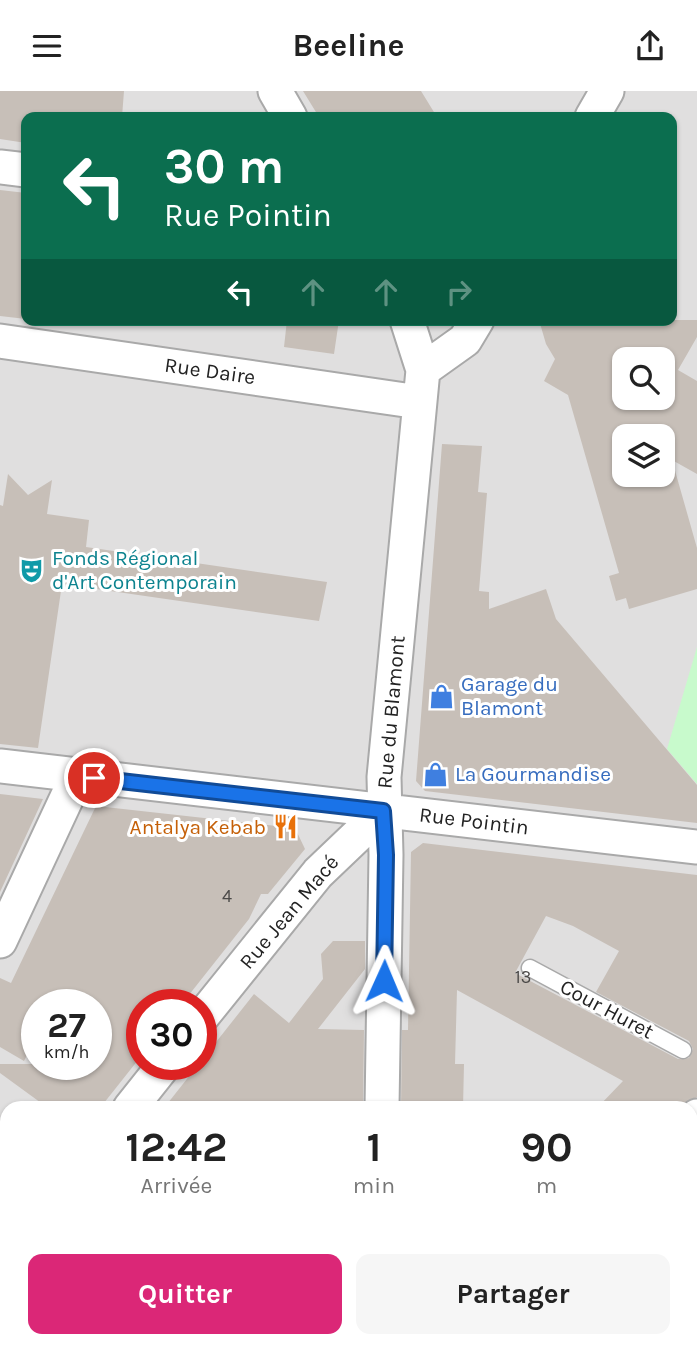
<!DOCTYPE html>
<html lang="fr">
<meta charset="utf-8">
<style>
:root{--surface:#fff;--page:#f6f6f6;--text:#222;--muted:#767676;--accent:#db2777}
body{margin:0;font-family:Karla,sans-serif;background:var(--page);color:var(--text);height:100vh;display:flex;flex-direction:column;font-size:26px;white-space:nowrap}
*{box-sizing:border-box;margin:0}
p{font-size:23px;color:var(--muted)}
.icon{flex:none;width:38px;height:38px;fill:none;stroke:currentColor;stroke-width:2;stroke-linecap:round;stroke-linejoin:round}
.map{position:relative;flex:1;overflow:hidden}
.side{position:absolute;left:0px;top:1010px;width:698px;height:247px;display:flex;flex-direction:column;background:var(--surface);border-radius:21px 21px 0 0;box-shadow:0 2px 5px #0004}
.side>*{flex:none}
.hud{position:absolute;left:21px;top:21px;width:656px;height:214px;border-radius:14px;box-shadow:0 2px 5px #0004;background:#0b6e4f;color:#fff;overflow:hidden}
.fabs{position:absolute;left:612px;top:256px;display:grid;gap:14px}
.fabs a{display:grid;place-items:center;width:63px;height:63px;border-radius:14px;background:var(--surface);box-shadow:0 2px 5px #0004;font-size:35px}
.speed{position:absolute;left:21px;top:898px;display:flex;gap:14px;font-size:35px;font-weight:700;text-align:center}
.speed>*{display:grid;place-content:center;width:91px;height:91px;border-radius:50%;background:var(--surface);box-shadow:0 2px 5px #0004;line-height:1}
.speed small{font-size:18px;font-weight:400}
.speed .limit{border:10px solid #d22;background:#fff;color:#111}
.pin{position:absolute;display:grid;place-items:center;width:60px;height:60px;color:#fff;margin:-30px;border:4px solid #fff;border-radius:50%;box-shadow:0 2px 7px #0007}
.me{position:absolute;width:77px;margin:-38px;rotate:1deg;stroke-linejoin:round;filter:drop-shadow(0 0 5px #0008)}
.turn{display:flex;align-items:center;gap:24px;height:147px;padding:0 28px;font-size:32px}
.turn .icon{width:91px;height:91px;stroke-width:2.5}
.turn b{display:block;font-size:49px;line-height:60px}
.lanes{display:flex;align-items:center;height:66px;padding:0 28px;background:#0003;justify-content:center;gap:35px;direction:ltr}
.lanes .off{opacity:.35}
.eta{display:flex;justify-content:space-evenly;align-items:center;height:119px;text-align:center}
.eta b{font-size:42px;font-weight:700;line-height:49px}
.button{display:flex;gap:14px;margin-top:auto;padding:14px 28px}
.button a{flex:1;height:80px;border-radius:14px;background:var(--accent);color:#fff;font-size:28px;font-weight:700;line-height:80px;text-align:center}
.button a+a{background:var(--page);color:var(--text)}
header{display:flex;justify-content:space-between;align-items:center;height:91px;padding:0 28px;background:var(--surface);font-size:32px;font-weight:700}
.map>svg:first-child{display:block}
</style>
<header><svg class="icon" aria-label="menu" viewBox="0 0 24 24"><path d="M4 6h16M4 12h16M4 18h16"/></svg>Beeline<svg class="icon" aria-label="share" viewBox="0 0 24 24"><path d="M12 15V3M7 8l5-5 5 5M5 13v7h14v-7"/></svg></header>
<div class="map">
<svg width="697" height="1255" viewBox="0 0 697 1255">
<rect width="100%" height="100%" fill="#f2efe9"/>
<path fill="#e0dfdf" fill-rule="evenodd" d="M0 0H697V1255H0ZM26 26H672V229H26ZM625 268H663V306H625ZM625 345H663V383H625ZM37 914H96V973H37ZM142 914H201V973H142ZM7 1017H691V1250H7Z"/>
<path fill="#c8facc" d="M697 556V693L667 658Z"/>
<path fill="#c7bfb8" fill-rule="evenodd" d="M0 0H124L122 26H26V52L0 48Z
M303 0H421L437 26H319Z
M0 99 26 102V228L0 225Z
M287 229H339L334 263 284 256Z
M539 229H697V246L678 279 697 290V383L672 369 697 457V498L629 518 626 507 616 510 609 485 619 482 568 304 544 290 555 268 546 253ZM625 268H663V306H625ZM625 345H663V383H625Z
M442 353 482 355 478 401 487 402 479 500 489 501V518L546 498 556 528 697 694V732L425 700 416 690Z
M8 383 28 404 52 389 47 423 89 429 86 456 327 491 319 530 62 493 38 657 0 653V414L3 415Z
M0 703 43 708 0 801Z
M96 715 295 737 305 758 268 803H261L249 828 181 914H142V964L100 1017H48L0 982V973H96V914H37V944L24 970 0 956V887L11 892Z
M423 752 697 784V1006L678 1017H597L623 990 457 899 455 973H464L463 1017H401L402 939H408L411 761ZM546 825 573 835 619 860 596 901 689 950 693 958 689 967 678 968 515 882Z
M333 850H365V878L318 938 364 939 363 1017H164L254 903 289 932 323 888 321 863Z"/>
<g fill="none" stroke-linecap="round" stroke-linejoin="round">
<defs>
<path id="lane" d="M530 877 683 959"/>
<path id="street" d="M275 0 290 26
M592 26 607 0
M0 76 26 79
M0 250 419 311
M423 279 465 249 477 229
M0 675 697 756
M0 850 77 685
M201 927 318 782 383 720
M130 1017 165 973
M382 1017 386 764 384 686 423 279 407 229
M691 1031 697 1025
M0 1178 7 1170
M0 1235 7 1237
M58 1250 81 1255
M677 1250 681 1255
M378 1255V1250
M474 1255 479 1250"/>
</defs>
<use href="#lane" stroke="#a9a9a9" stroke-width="19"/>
<use href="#street" stroke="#a9a9a9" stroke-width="37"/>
<use href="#lane" stroke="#fff" stroke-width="16"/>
<use href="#street" stroke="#fff" stroke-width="33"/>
</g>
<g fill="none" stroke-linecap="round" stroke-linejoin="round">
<defs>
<path id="route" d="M94 687 383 720 386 764 384 890"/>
</defs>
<use href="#route" stroke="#114b97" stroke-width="18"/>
<use href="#route" stroke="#1a73e8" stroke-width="12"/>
</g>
<defs>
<symbol id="theatre-bare" viewBox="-9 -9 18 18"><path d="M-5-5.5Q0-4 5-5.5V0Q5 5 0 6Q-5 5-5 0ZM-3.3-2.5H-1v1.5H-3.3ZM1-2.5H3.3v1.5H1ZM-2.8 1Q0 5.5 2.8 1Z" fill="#0f9aa8" stroke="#fff" stroke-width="2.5" paint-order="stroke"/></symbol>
<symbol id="shop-bare" viewBox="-9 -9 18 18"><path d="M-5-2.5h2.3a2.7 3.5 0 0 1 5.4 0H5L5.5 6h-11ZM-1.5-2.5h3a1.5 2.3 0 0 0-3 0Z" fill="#3f7fe0" stroke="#fff" stroke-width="2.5" paint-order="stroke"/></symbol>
<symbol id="restaurant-bare" viewBox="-9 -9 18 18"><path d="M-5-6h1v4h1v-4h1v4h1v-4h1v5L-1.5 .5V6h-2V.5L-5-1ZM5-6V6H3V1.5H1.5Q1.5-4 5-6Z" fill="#e8710a" stroke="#fff" stroke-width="2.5" paint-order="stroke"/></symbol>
</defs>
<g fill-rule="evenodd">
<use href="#theatre-bare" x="14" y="462" width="35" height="35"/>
<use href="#shop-bare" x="424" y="588" width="35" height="35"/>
<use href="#shop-bare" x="418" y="666" width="35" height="35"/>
<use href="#restaurant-bare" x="268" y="718" width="35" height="35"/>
</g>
<g text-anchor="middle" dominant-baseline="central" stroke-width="6" stroke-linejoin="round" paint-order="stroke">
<g font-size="18" fill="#4b4948">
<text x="227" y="805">4</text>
<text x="523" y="886">13</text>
</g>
<g font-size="21" fill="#222" stroke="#fff">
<text transform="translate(210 280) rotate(8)">Rue Daire</text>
<text transform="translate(391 621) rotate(-85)">Rue du Blamont</text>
<text transform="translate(474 730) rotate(7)">Rue Pointin</text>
<text transform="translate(289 821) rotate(-50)">Rue Jean Macé</text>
<text transform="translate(607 918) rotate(28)">Cour Huret</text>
</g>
<g font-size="21" fill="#0d838f" stroke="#fff" text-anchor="start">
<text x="52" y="467">Fonds Régional<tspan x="52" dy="24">d'Art Contemporain</tspan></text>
</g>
<g font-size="21" fill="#366cbe" stroke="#fff" text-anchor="start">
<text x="461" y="593">Garage du<tspan x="461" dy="24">Blamont</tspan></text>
<text x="455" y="683">La Gourmandise</text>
</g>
<g font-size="21" fill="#c56008" stroke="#fff" text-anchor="end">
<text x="266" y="736">Antalya Kebab</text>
</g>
</g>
</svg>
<div class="fabs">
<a><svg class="icon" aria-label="search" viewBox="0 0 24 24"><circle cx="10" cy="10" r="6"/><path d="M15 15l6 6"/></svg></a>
<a><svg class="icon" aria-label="layers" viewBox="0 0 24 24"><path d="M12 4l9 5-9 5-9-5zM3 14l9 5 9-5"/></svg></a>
</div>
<div class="speed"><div>27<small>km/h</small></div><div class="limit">30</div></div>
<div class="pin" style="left:94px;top:687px;background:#d93025"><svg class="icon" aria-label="arrive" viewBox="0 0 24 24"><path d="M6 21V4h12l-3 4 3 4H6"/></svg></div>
<svg class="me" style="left:384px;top:890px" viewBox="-20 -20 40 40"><path d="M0-17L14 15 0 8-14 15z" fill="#1a73e8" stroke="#fff" stroke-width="4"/></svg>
<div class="hud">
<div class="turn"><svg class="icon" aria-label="left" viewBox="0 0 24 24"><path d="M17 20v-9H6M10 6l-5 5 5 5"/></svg><div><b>30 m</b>Rue Pointin</div></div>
<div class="lanes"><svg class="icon" aria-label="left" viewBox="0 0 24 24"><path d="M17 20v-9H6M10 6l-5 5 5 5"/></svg><svg class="icon off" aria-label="ahead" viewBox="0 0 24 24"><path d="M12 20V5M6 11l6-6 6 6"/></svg><svg class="icon off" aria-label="ahead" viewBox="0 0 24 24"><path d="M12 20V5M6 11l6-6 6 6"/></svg><svg class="icon off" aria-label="right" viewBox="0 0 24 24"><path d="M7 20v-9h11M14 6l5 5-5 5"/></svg></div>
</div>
<section class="side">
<div class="eta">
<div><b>12:42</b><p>Arrivée</p></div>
<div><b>1</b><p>min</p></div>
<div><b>90</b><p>m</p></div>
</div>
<div class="button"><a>Quitter</a><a>Partager</a></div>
</section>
</div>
